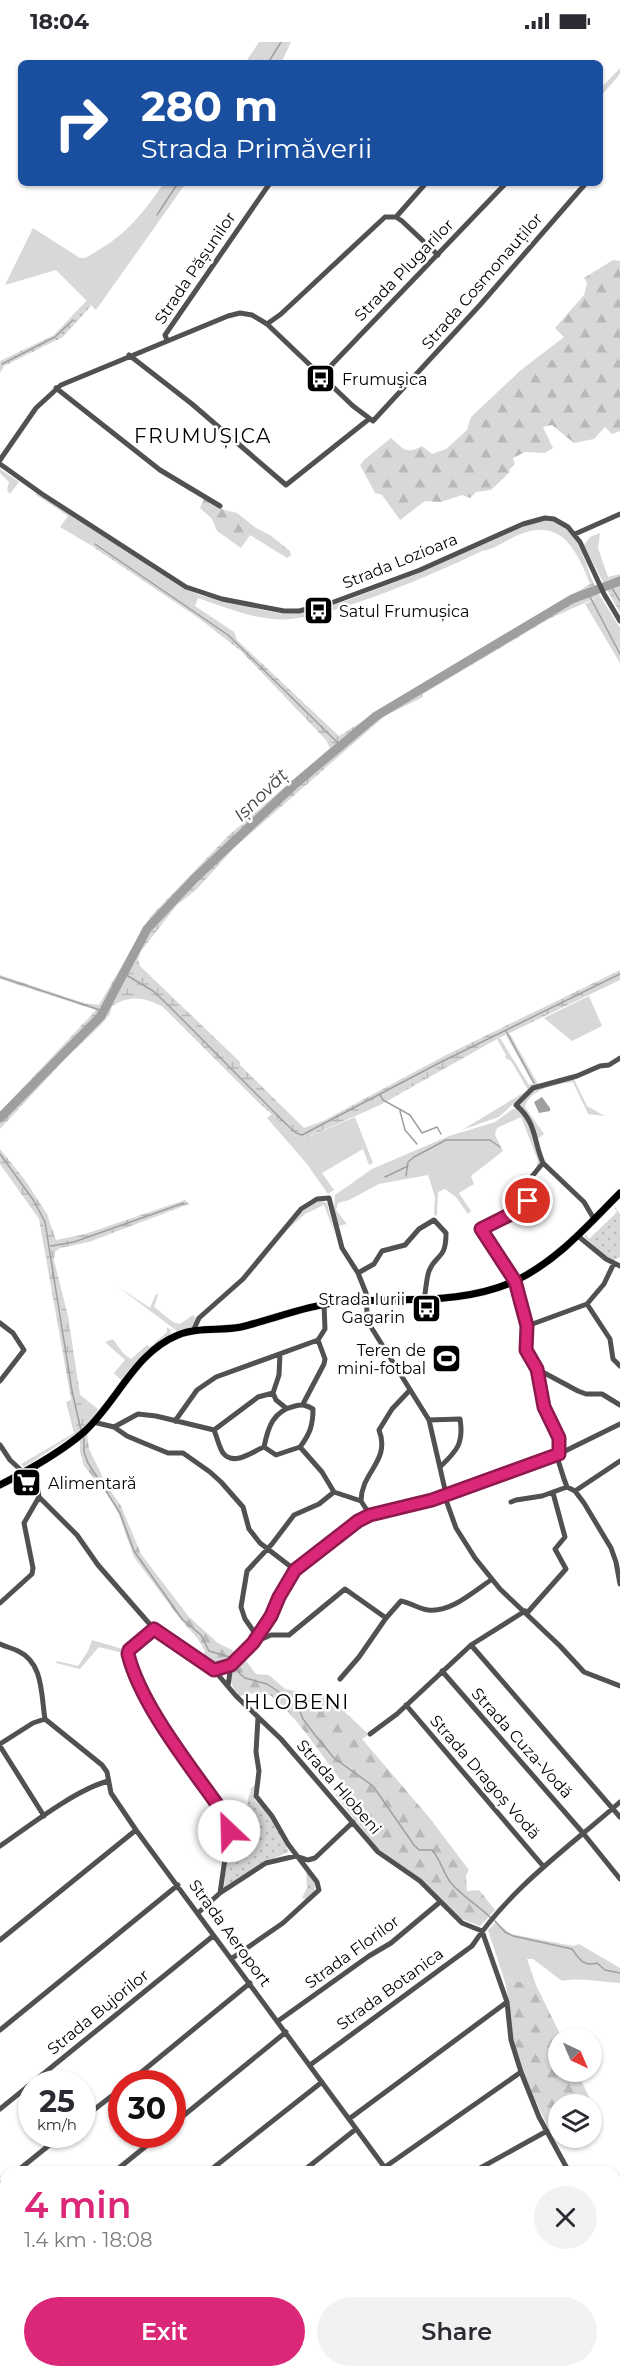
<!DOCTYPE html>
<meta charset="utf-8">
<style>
:root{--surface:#fff;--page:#f2f2f3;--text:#2b2b33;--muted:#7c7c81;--accent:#db2777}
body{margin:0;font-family:Montserrat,sans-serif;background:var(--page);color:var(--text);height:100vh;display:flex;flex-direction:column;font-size:22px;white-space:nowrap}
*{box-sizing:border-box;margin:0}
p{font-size:20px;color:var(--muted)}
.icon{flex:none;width:33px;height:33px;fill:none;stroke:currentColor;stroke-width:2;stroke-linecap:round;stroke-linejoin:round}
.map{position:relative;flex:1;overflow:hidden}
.panel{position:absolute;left:0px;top:2124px;width:621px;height:212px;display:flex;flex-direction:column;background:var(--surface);border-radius:18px 18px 0 0;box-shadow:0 2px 4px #0004}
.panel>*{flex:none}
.guide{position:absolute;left:18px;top:18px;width:585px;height:126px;border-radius:9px;box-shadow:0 2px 4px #0004;background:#1a4fa0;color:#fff;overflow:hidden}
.needle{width:39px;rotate:136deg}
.fabs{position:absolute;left:548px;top:1986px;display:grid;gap:12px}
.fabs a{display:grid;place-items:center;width:54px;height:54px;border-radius:50%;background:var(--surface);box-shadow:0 2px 4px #0004;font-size:30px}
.speed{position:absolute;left:18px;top:2028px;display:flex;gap:12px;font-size:30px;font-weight:700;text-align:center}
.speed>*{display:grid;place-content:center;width:78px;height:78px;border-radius:50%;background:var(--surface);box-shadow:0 2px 4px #0004;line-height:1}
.speed small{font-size:15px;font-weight:400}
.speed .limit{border:9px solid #d22;background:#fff;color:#111}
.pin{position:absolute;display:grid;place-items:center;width:51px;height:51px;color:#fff;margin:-26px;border:3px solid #fff;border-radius:50%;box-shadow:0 2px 6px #0007}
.me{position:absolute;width:66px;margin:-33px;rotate:336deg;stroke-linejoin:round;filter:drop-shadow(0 0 4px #0008)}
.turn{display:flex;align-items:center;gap:21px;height:126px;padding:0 24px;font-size:27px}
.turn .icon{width:78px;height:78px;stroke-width:2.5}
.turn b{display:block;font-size:42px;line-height:51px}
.round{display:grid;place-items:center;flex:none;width:63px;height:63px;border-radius:32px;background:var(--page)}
.summary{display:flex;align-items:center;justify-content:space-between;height:102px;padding:0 24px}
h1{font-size:36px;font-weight:600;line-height:45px;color:var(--accent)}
.button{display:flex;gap:12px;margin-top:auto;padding:12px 24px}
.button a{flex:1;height:69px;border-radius:36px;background:var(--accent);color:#fff;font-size:24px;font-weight:600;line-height:69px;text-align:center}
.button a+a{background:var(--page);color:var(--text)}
.status{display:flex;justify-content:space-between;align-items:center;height:42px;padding:0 30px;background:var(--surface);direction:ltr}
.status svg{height:16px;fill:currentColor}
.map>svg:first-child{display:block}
</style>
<div class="status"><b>18:04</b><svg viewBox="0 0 49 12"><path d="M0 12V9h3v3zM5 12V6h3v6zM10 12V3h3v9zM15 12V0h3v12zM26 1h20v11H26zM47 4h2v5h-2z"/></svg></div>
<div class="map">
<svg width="620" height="2335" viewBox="0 0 620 2335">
<defs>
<pattern id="forest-firs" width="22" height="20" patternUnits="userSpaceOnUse" patternTransform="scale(1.5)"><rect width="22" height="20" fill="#d8d8d8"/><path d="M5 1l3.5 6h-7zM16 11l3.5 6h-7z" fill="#b8b8b8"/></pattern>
<pattern id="wetland-marsh" width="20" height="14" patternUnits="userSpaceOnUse" patternTransform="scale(1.5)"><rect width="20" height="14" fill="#d8d8d8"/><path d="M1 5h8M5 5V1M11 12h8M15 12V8" fill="none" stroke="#b8b8b8"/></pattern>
<pattern id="garden-dots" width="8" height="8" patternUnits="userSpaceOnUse" patternTransform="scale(1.5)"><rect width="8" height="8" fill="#d8d8d8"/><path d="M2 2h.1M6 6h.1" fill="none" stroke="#b8b8b8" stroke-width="1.8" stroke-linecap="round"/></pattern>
</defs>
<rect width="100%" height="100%" fill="#fff"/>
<path fill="#d8d8d8" d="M259 0H291L281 21H245Z
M620 26V32L600 55V47Z
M164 141H186L96 268 56 228 5 243 33 186 80 216H85C124 195 138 178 164 141Z
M0 427 19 440 10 452 7 448 9 440 0 431Z
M38 451 180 544 199 553 263 568 284 572 302 571 340 561 422 530 532 481C537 480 545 477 551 478 576 483 585 520 593 540L590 542C577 509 562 476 521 492 507 497 497 507 482 509 438 530 320 583 273 577 248 575 222 564 198 556L195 564 94 500 92 504 60 485 68 474 35 452Z
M600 491 598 506 609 538 603 540 584 503 590 495Z
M600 554 620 586V621L585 562Z
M589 954 602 984 572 999 544 976Z
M510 992 538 1042 528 1048 499 1075 462 1088 528 1048 511 1019 505 1016 506 1013 497 997 500 996 529 1043 533 1042 506 993Z
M574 1037 587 1064 605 1074 588 1072 573 1040C557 1042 529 1047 525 1065L544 1092 536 1098C537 1083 528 1074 519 1063L531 1049Z
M513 1067H517C534 1080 533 1101 540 1121L535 1128 538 1119 521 1075 497 1086 495 1093 503 1109 471 1134 474 1142 459 1151 471 1169 468 1172 456 1155 445 1147 438 1150 437 1174 434 1173 435 1155 428 1133 379 1142 349 1158 338 1161 336 1168 347 1182 338 1184 334 1169 335 1153 372 1127 449 1094 495 1080Z
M272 1072 301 1098 355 1075 373 1121 369 1123 363 1107 322 1131 334 1148 328 1152 307 1122 267 1076Z
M320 1158 327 1161 335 1192 324 1163 305 1172 286 1189 300 1171Z
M117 1244 150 1266 156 1252 158 1253 154 1265 173 1280 180 1282 193 1273 197 1277 190 1288 177 1289Z
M167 1285 171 1288 170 1294 121 1338 114 1331 125 1318 105 1300 113 1297 123 1311 131 1317 147 1303 150 1305 167 1290Z
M79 1352 99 1368 85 1385Z
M71 1358 77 1391 24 1425 21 1422 74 1391 66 1360Z
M92 1598 126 1608 123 1611 99 1605 80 1627 56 1621 57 1619 78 1624 88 1609Z
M496 1880 511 1892 573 1904 579 1902 620 1926V1941C601 1940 581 1935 562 1939L533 1917H527L536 1943 504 1937 488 1888Z"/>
<path fill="url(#forest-firs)" d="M613 218 620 219V389L612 392 605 385 594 397 574 401 552 383 543 385 553 406 545 411 525 410 513 416 515 422 509 428 510 430 491 448 476 450 470 456 462 453 441 460 425 459 400 478 382 453 375 451 360 423 364 418 391 396C404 407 406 413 422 404L432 412 446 407 467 388 471 375 521 328 564 295 555 286 584 253 587 241 584 236Z
M204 457 224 468 237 471 256 486 270 493 290 509 291 513 287 516 250 493 241 506 217 489 212 477 200 466Z
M87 1391 89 1407 106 1442 121 1464 141 1512 189 1575 218 1601 238 1611 222 1624 203 1617 205 1609 198 1597 181 1578 134 1515 119 1473 110 1455 84 1424 80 1410V1396Z
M243 1615 256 1632 269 1633 285 1647 322 1654 325 1651 367 1691V1694L362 1697 428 1774 469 1828 466 1833 467 1849 479 1848 495 1868 480 1884 459 1876 377 1805 335 1753 346 1745C327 1721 294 1670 271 1654 263 1648 249 1652 239 1654 226 1637 229 1630 243 1615Z
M504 1937 536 1943 562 1996H558V2030H577L596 2069 591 2070V2062H558V2082L548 2085C535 2057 519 2028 512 1998 508 1978 511 1958 504 1937Z
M615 2220 620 2229V2335H497L495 2330H615Z"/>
<path fill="url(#wetland-marsh)" d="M94 500 144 530 234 590 237 598 339 694 420 643 447 629 590 542 593 540 600 554 549 577 423 652V655L385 674 234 806 196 848 177 863 141 909 138 917 140 924 240 1020V1023L304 1086 323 1079 446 1013 620 928V938L497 997 380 1063 301 1098 260 1062 163 965C144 955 131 953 112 964L110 972 100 984 67 1015 0 1087V1070L96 968 0 937V933L84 961 99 963 150 875 229 793 330 706 326 698 241 609 200 577 92 504Z
M620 532V571L603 540 609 538 608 535Z
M0 1107 25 1138 47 1172 56 1198 85 1192 185 1158 189 1162 89 1200 60 1206 55 1210 54 1218 68 1274 85 1385 77 1391 39 1177 0 1122Z"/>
<path fill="url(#garden-dots)" d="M87 258 91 264 63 295 4 324 0 331V319L54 293Z
M613 1162 620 1172V1215L613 1219 603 1212 585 1195 586 1192 589 1197 617 1170Z
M256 1742 253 1752 255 1758 272 1776 289 1810 264 1820 224 1846 230 1788 233 1783 240 1787C250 1773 245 1760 251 1749L250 1747Z
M306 1828 316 1842 313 1853 308 1858 302 1856 307 1846Z"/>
<path fill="#9f9f9f" d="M542 1055 550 1066V1069L539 1071 534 1060Z"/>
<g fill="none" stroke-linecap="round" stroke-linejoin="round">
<path stroke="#9f9f9f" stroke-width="1.5" d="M268 21 281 0
M157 173 178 141
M2 322 55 295 73 278
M95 502 228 593 341 704
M610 543 620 559
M588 551 620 612
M123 931 153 949 167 962 284 1080 296 1091 302 1093 441 1020 620 932
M0 935 103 969
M506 989 534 1041
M380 1053 383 1058 410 1073 422 1091 437 1085 441 1092
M400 1069 405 1088 417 1102
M0 1112 34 1159 45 1180 72 1349 81 1388
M406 1134 408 1120 414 1115 446 1098H490L500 1105
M385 1135 408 1124
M51 1204 74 1200 184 1161
M84 1395V1410L88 1421 120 1471 134 1509 182 1577 201 1593 209 1609 230 1615 233 1619
M236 1623 240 1632 245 1636 267 1642 297 1662 303 1677 315 1693 334 1716 373 1744 414 1803 419 1808H432C441 1818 443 1831 451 1841 463 1855 478 1863 491 1876
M495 1879 505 1890 513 1894 572 1907C579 1917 584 1925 597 1921L605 1928 620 1931"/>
<path stroke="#9f9f9f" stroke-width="9" d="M0 1076 101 974 147 887 194 837 294 743 376 674 572 557 620 539"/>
<defs>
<path id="major" d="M0 1443C29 1428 60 1411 84 1390 117 1360 135 1310 178 1293 197 1285 221 1289 241 1285 274 1277 308 1263 342 1260 400 1255 462 1264 517 1238 558 1218 588 1183 620 1151"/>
</defs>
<use href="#major" stroke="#dbdbdb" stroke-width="8"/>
<path stroke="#515151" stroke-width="5" d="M396 175 426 141
M267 282 281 272 385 175H396L402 179 438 213
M167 298 165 293 270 141
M129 313 192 362 286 443 369 377
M322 333 506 141
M56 346 160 428 220 464
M0 418 36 366 61 343 228 274 240 271 252 273 267 282 353 364 373 379 480 263 586 141
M0 422 42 452 186 545 222 557 284 569H299L331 561 420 528 523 482 545 476 554 477 568 485 580 500 604 552 620 579
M575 492 620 472
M620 1016 609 1023 600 1024 577 1034 533 1046 516 1063C537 1081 533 1098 543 1121L529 1138 527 1162 481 1187 515 1239 527 1284 526 1308 537 1327 544 1365 559 1396 560 1407 558 1418 564 1437 567 1445 575 1449 584 1461 611 1506 616 1520 620 1542
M543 1121 584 1160 594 1177
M578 1194 606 1217 620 1224
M614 1221 604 1242 587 1262 610 1297 613 1317 620 1324
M358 1231 374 1222 382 1209 405 1203 419 1187 434 1178 446 1191C446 1219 436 1211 429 1229 426 1238 426 1248 424 1258
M0 1281 13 1291 24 1308 0 1339
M527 1284 587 1262
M193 1289 199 1276 243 1237 301 1167 317 1157 329 1156 342 1206 358 1231 366 1251 367 1271 371 1285 429 1378 446 1452V1458L456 1486 475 1516 500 1547 560 1604 584 1630 620 1644
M280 1312 279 1333 273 1351 276 1358 286 1366
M537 1327 578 1349 586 1352H602L620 1363
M303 1362 324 1322 325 1317 318 1298 325 1287 324 1263
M429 1378 460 1377C464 1401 457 1409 440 1425
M175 1379 197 1348 216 1335 318 1298
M93 1380 114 1385 138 1372 156 1374 214 1388
M114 1385 127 1394 146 1402 168 1411H183L210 1430 221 1440 243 1465 249 1487 260 1501 295 1528
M214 1388C217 1395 219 1405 223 1411 234 1425 253 1409 264 1405
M214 1388 258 1355 273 1351
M0 1403 10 1418 24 1431
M264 1405C268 1385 273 1369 295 1364 302 1362 306 1363 313 1367 313 1383 310 1392 300 1405
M264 1405 276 1413 300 1405
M300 1405 322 1430 334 1450 361 1459
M35 1424 39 1455 77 1493 98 1523 154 1587 214 1628 236 1654 281 1697 378 1810 420 1839 462 1881 482 1889 507 1960 511 1998 521 2030 539 2075 569 2130
M575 1449 620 1419
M361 1459C361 1430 391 1419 379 1388L392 1367 410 1348
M361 1459 370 1473
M511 1460 516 1458 542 1454 567 1445
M0 1561 32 1532 33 1526 24 1481 39 1455
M527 1571 566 1527 555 1507 565 1495 553 1451
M154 1587 129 1608C122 1636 207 1748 226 1775L229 1789 220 1851
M257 1594 245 1577 241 1565 247 1529 272 1502 294 1473 319 1462 334 1450
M255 1600 271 1593H289L345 1547 386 1576
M0 1602C6 1605 12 1606 18 1609 44 1621 41 1654 45 1677L102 1723 107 1730 111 1751 136 1788 388 2130
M471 1603 620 1775
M214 1628 231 1623 253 1601 271 1574 279 1555 295 1528 358 1479 370 1473 432 1458 559 1412 620 1382
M442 1629 583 1791 620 1837
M340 1637 359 1615 386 1576 401 1559C411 1561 419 1567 428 1568 451 1571 474 1549 491 1538
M228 1644 231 1623
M406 1663 543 1824
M370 1692 397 1672 471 1603 525 1569
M0 1702 33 1681 45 1677
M0 1704 44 1774
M0 1804C29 1784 75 1748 108 1739
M198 1871 220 1851 266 1821 296 1814 308 1818 315 1816 353 1780
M0 1898 136 1788
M231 1917 283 1881 319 1848 317 1840 288 1802 272 1774 256 1754 259 1729 256 1710 258 1676
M278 1979 369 1914 391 1901 440 1860
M0 1988 178 1843
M310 2023 472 1904C511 1845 568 1806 620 1760
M127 2042 250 1941
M0 2067 213 1894
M82 2077 122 2046
M349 2077 507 1960
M172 2083 286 1990
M385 2125 521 2030
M16 2130 63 2092
M114 2130 161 2092
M208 2130 322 2040
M302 2130 356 2087
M473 2130 547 2089
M0 2142 6 2138
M0 2217 6 2213
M0 2279 6 2274
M52 2335 59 2330
M179 2335 186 2330
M302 2335 309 2330"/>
<use href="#major" stroke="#000" stroke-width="7"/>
</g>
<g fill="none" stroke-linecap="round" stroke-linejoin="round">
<defs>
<path id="route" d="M229 1789 226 1775C195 1730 141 1665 128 1612L129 1608 154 1587 214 1628 231 1623 253 1601 271 1574 279 1555 295 1528 358 1479 370 1473 432 1458 559 1412V1396L544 1365 537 1327 526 1308 527 1284 515 1239 481 1187 517 1169 528 1159"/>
</defs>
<use href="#route" stroke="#8e194d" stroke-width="15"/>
<use href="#route" stroke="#db2777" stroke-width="10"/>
</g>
<defs>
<symbol id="bus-square" viewBox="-11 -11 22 22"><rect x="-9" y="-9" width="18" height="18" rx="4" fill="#000" stroke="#fff"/><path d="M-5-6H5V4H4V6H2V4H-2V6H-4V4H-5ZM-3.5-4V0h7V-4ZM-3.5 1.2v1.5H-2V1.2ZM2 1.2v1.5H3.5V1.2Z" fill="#fff"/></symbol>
<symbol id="stadium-square" viewBox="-11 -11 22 22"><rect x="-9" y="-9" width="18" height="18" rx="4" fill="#000" stroke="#fff"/><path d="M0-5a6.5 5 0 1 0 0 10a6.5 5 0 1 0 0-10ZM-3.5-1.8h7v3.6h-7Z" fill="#fff"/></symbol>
<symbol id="supermarket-square" viewBox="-11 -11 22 22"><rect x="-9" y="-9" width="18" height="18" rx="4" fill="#000" stroke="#fff"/><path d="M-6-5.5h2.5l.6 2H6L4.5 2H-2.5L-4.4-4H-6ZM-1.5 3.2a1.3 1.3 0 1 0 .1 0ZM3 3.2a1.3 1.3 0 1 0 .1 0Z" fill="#fff"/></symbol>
</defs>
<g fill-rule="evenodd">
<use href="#bus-square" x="304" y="320" width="33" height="33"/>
<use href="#bus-square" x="302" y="552" width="33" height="33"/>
<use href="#bus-square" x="410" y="1250" width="33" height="33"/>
<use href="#stadium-square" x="430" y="1300" width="33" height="33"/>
<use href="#supermarket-square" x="10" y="1424" width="33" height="33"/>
</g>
<g text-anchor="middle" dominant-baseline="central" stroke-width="5" stroke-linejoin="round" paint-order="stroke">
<g font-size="16" fill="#000" stroke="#fff">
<text transform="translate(195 226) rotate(-56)">Strada Pășunilor</text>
<text transform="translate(404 228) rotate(-46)">Strada Plugarilor</text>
<text transform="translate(482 239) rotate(-49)">Strada Cosmonauților</text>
<text transform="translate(400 519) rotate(-22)">Strada Lozioara</text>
<text transform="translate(522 1701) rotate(48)">Strada Cuza-Vodă</text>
<text transform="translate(485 1735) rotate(49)">Strada Dragoș Vodă</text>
<text transform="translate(339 1745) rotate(49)">Strada Hlobeni</text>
<text transform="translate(230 1891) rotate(54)">Strada Aeroport</text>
<text transform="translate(352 1910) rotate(-36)">Strada Florilor</text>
<text transform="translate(390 1947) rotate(-36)">Strada Botanica</text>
<text transform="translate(98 1970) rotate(-39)">Strada Bujorilor</text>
</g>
<g font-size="16" fill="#000" stroke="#fff" text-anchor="start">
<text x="342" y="337">Frumuşica</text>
<text x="339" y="569">Satul Frumușica</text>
<text x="405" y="1257" text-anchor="end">Strada Iurii<tspan x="405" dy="18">Gagarin</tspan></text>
<text x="426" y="1308" text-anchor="end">Teren de<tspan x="426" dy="18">mini-fotbal</tspan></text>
<text x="48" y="1441">Alimentară</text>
</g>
<g font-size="18" font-style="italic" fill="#404040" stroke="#fff">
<text transform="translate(261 753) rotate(-44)">Ișnovăț</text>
</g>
<g font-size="20" letter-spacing="1.5" fill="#000" stroke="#fff">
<text x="203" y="394">FRUMUȘICA</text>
<text x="297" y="1660">HLOBENI</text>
</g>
</g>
</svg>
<div class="fabs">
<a><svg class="needle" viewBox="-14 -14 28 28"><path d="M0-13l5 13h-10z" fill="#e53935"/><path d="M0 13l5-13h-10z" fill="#7c7c81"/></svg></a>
<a><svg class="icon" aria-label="layers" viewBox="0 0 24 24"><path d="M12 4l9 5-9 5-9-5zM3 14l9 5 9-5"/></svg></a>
</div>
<div class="speed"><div>25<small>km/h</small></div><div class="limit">30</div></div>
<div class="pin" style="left:528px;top:1159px;background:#d93025"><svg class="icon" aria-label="arrive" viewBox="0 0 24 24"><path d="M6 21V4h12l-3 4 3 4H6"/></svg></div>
<svg class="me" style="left:229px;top:1789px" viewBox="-20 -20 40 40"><circle r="19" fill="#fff"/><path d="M0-13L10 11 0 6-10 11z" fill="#db2777"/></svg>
<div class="guide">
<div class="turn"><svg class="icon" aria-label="right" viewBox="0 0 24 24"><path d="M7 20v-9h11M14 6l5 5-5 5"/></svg><div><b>280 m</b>Strada Primăverii</div></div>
</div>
<section class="panel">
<div class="summary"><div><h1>4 min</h1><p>1.4 km · 18:08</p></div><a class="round"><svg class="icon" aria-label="close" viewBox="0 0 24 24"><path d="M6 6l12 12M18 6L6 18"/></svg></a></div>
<div class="button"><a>Exit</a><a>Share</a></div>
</section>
</div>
